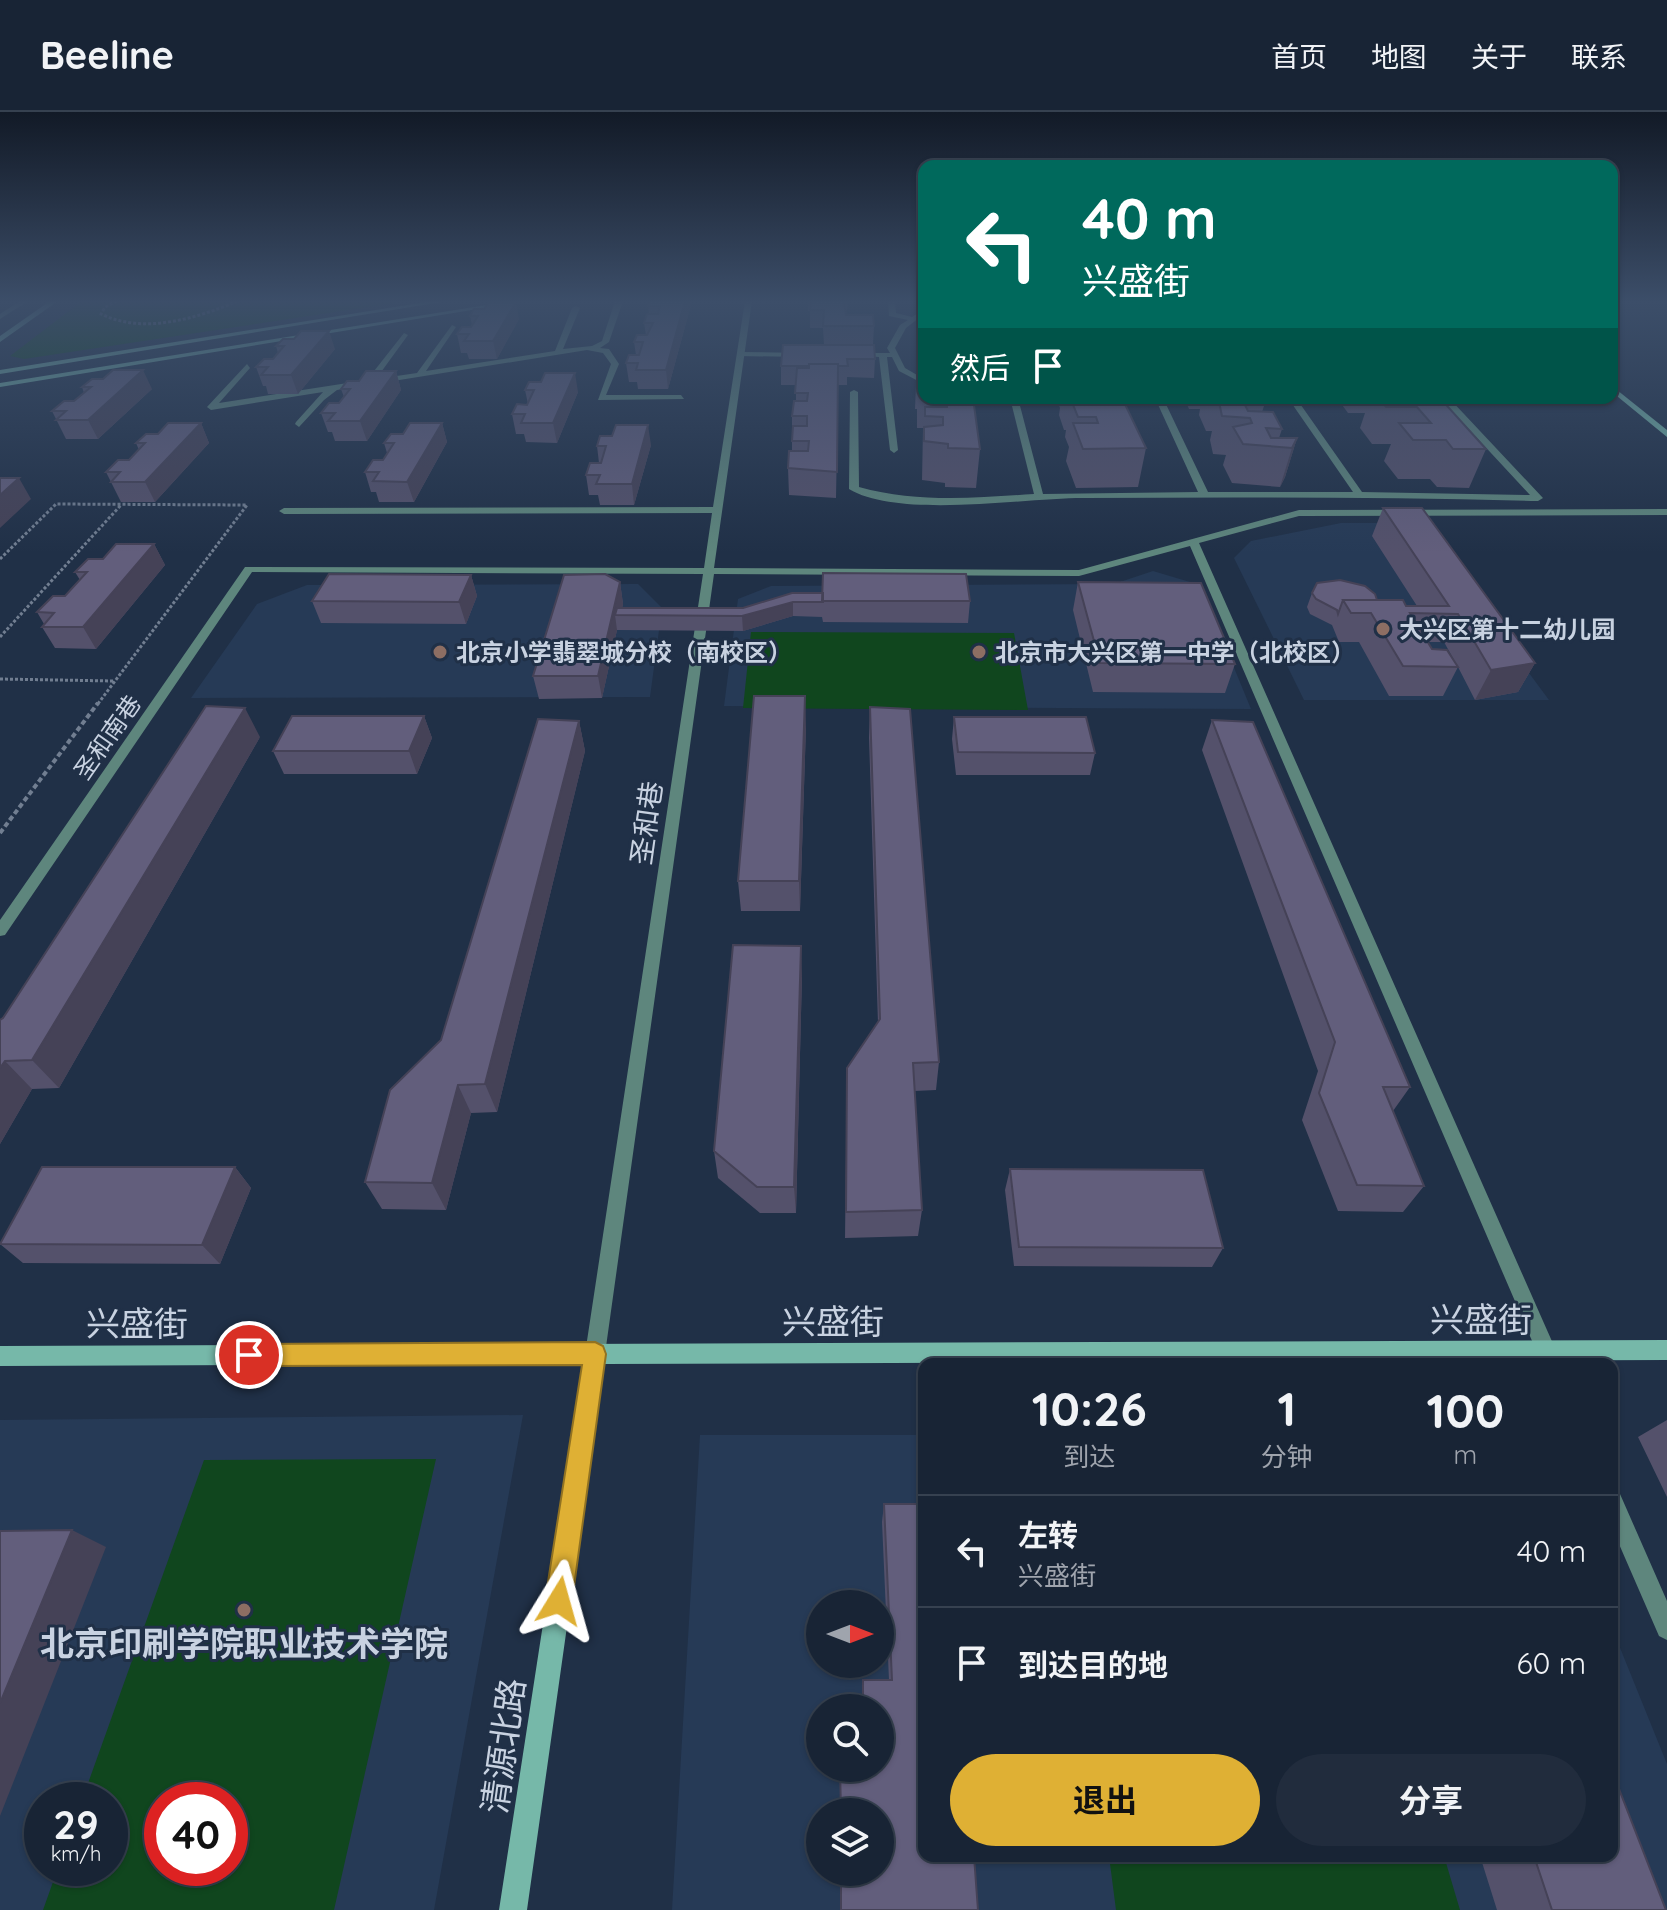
<!DOCTYPE html>
<html lang="zh">
<meta charset="utf-8">
<style>
:root{--surface:#182435;--page:#212c3d;--text:#f1f3f6;--muted:#9fa4ad;--line:#364150;--accent:#dfb034}
body{margin:0;font-family:Quicksand,"Noto Sans SC",sans-serif;background:var(--page);color:var(--text);height:100vh;display:flex;flex-direction:column;font-size:30px;white-space:nowrap}
*{box-sizing:border-box;margin:0}
p{font-size:26px;color:var(--muted)}
.icon{flex:none;width:44px;height:44px;fill:none;stroke:currentColor;stroke-width:2;stroke-linecap:round;stroke-linejoin:round}
.map{position:relative;flex:1;overflow:hidden}
.side{position:absolute;left:918px;top:1246px;width:700px;height:504px;display:flex;flex-direction:column;background:var(--surface);border-radius:16px;box-shadow:0 2px 6px #0004,0 0 0 2px var(--line)}
.side>*{flex:none}
.hud{position:absolute;left:918px;top:48px;width:700px;height:244px;border-radius:16px;box-shadow:0 2px 6px #0004,0 0 0 2px var(--line);background:#00695c;color:#fff;overflow:hidden}
.needle{width:52px;rotate:90deg}
.tools{position:absolute;left:806px;top:1478px;display:grid;gap:16px}
.tools a{display:grid;place-items:center;width:88px;height:88px;border-radius:50%;background:var(--surface);box-shadow:0 2px 6px #0004,0 0 0 2px var(--line);font-size:40px}
.speed{position:absolute;left:24px;top:1670px;display:flex;gap:16px;font-size:40px;font-weight:700;text-align:center}
.speed>*{display:grid;place-content:center;width:104px;height:104px;border-radius:50%;background:var(--surface);box-shadow:0 2px 6px #0004,0 0 0 2px var(--line);line-height:1}
.speed small{font-size:20px;font-weight:400}
.speed .limit{border:12px solid #d22;background:#fff;color:#111}
.pin{position:absolute;display:grid;place-items:center;width:68px;height:68px;color:#fff;margin:-34px;border:4px solid #fff;border-radius:50%;box-shadow:0 2px 8px #0007}
.me{position:absolute;width:88px;margin:-44px;rotate:8deg;stroke-linejoin:round;filter:drop-shadow(0 0 6px #0008)}
.turn{display:flex;align-items:center;gap:28px;height:168px;padding:0 32px;font-size:36px}
.turn .icon{width:104px;height:104px;stroke-width:2.5}
.turn b{display:block;font-size:56px;line-height:68px}
.then{display:flex;align-items:center;height:76px;padding:0 32px;background:#0003;gap:16px;font-size:30px}
.eta{display:flex;justify-content:space-evenly;align-items:center;height:136px;text-align:center}
.eta b{font-size:48px;font-weight:700;line-height:56px}
.primary-button{display:flex;gap:16px;margin-top:auto;padding:16px 32px}
.primary-button a{flex:1;height:92px;border-radius:48px;background:var(--accent);color:#111;font-size:32px;font-weight:700;line-height:92px;text-align:center}
.primary-button a+a{background:var(--page);color:var(--text)}
ul{padding:0;list-style:none}
li{display:flex;align-items:center;gap:24px;height:112px;padding:0 32px;border-top:2px solid var(--line)}
li div{flex:1}
li b{display:block;font-size:30px}
li em{font-style:normal}
header{display:flex;align-items:center;gap:48px;box-sizing:border-box;height:112px;padding:0 40px;background:var(--surface);border-bottom:2px solid var(--line)}
header strong{font-size:38px}
nav{display:flex;gap:44px;margin-inline-start:auto;font-size:28px}
.map>svg:first-child{display:block}
</style>
<header>
<strong>Beeline</strong>
<nav><a>首页</a><a>地图</a><a>关于</a><a>联系</a></nav>
</header>
<div class="map">
<svg width="1667" height="1798" viewBox="0 0 1667 1798">
<rect width="100%" height="100%" fill="#203047"/>
<path fill="#263a56" fill-rule="evenodd" d="M1341 411H1418L1549 588H1304L1234 446 1251 429Z
M1153 459 1200 473 1251 597 724 594 738 487 771 474 1114 472Z
M638 472 662 496 650 585 191 586 257 492 307 473Z
M523 1303 434 1798H0V1308ZM42 1688H110V1756H42ZM162 1688H230V1756H162Z
M700 1323H924V1744H1612V1516L1667 1652V1798H672ZM820 1492H880V1552H820ZM820 1596H880V1656H820ZM820 1700H880V1760H820Z"/>
<path fill="#10461e" fill-rule="evenodd" d="M82 189H408L24 247 10 244Z
M751 520 1014 521 1028 598 743 596Z
M436 1347 334 1798H43L58 1756H110V1688H82L204 1348ZM230 1688V1756H162V1688Z
M1109 1744H1444L1460 1798H1116Z"/>
<g fill="none" stroke-linecap="round" stroke-linejoin="round">
<path stroke="#717e91" stroke-width="3" stroke-dasharray="3 2" stroke-linecap="butt" d="M117 189 105 195 101 202C144 223 197 206 238 189
M0 447 56 392 247 393 97 593
M0 525 121 393
M0 567 114 569"/>
<path stroke="#717e91" stroke-width="4" stroke-dasharray="5 3" stroke-linecap="butt" d="M0 721 98 591"/>
<path fill="#5e867d" fill-rule="evenodd" d="M615 189H623L609 230 600 236 609 237 619 252 606 283H681L684 287 598 288 611 252 603 241 587 238 337 278 324 288 299 315 295 312 296 310 323 280 211 298 207 295 247 252 250 256 219 291 367 268 404 221 408 223 376 267 417 261 452 213 456 215 426 259 555 239 572 196 576 194 580 196 563 237 592 234 602 229Z
M888 189H895L896 201 912 205 924 197V202L906 216 895 236 905 256 924 267V272L899 259 892 245H887L898 338 894 341 890 338 879 245 851 243 855 241H890L887 236 900 213 908 208 889 204Z
M741 240 804 241 808 243 804 245 738 244Z
M854 278 858 280 859 375C917 391 975 386 1034 382L1010 286H1018L1043 382 1198 380 1155 286H1163L1208 380H1353L1288 286H1296L1362 380 1530 383 1440 286H1449L1543 386 1538 389C1386 385 1235 385 1083 386 1024 386 899 407 849 377L850 280Z"/>
<path fill="#5e867d" fill-rule="evenodd" d="M20 189H28L0 207V202Z
M745 189H752L714 456 1079 458 1299 398 1667 397V403L1299 404 1199 431 1562 1252H1542L1190 434 1079 464 714 462 605 1242 602 1249 595 1252 588 1249 585 1242 703 462 252 460 5 823 0 824V808L245 455 704 456 712 401 284 402 279 399 284 396 713 395Z
M1612 1379 1620 1382 1667 1489V1528L1659 1524 1612 1416Z"/>
<path fill="#76b8a9" fill-rule="evenodd" d="M50 189H58L0 230V224Z
M432 189H448L0 262V258Z
M511 189H527L0 275V271Z
M1612 274 1667 318V325L1612 280Z
M1667 1228V1248L604 1252 527 1798H499L583 1252 0 1254V1234Z"/>
</g>
<path fill="#54516b" fill-rule="evenodd" d="M650 189H692L668 277H638L637 270H629L626 251 636 243 634 230 646 223 644 211 649 202 648 194Z
M808 189H848L847 199H846V203L874 214 873 232H824L823 216H810V199H808Z
M470 204 519 207 497 247H469L467 241H461L457 222 471 215 472 213Z
M783 233 875 247 874 266 847 265V273H838L836 386 789 383 788 356 792 339V304L796 289V273H781V254Z
M276 234 335 237 298 282H268L266 274H263L256 255 273 247 278 241Z
M917 248H924V286H973L980 337 976 376 945 375V371L922 368 923 316H917V297H915Z
M396 259 401 278 367 329H335L332 320H328L321 301 339 291 344 285 341 277 359 269Z
M82 275 152 277 98 327H66L52 299 74 289 84 281Z
M525 278 578 280 557 331 526 330 524 322H516L512 302 528 292Z
M1056 286H1122L1146 336 1138 375 1076 376 1066 349 1069 335 1065 325 1066 318H1064L1059 303 1060 296Z
M1184 286H1262L1265 291 1262 300 1282 317 1279 326H1297L1285 365 1280 375 1232 371 1223 353 1226 343 1213 342 1210 328 1212 319H1206L1199 303 1200 297H1189Z
M1337 286H1440L1486 337 1469 376 1437 375 1430 367H1398L1384 349 1391 332H1372L1360 316 1365 301H1348Z
M201 311 209 331 155 390H121L106 360 129 348 139 338 136 331 158 322Z
M442 311 447 330 414 390H379L376 380H371L365 360 383 348 387 341 384 331 403 322Z
M651 333 634 393H600L598 383H589L586 363 599 351 597 334Z
M1383 396 1535 551 1518 580 1475 588 1458 555 1443 584H1389L1359 530H1339L1332 513 1310 502 1307 495 1312 481 1377 488 1406 494H1417L1372 424ZM1428 530H1444L1454 548 1432 537Z
M154 432 165 453 96 537 55 536 42 515 44 512 37 500 65 484 80 468 75 460 103 447Z
M471 463 477 484 466 512 321 511 312 489Z
M620 470 623 492 622 496H743L792 481 970 489 968 511 823 510 822 505 793 504 743 519 617 518 602 586 539 587 533 564Z
M1078 470 1235 552 1225 581 1093 580 1073 498Z
M870 595 939 950 936 978 914 979 922 1098 918 1124 845 1126 847 956 878 911 869 625Z
M424 604 432 626 417 662H284L273 639Z
M954 605 1095 641 1090 663H956L952 627Z
M1212 608 1410 975 1393 999 1424 1074 1403 1100 1338 1099 1302 1008 1318 959 1202 638Z
M579 609 585 639 497 1000 471 1001 446 1098 382 1097 365 1070 441 928Z
M806 614 800 799H741L738 769Z
M260 625 59 976 32 977 0 1032V908Z
M802 863 796 1101H760L718 1066 714 1039Z
M235 1055 251 1076 220 1152 23 1151 0 1132Z
M1010 1057 1223 1136 1212 1155 1014 1154 1005 1078Z
M1667 1308V1385L1638 1325Z
M884 1392 924 1744 862 1595 863 1568H889L882 1410Z
M1480 1744H1612L1666 1798H1497Z"/>
<path fill="#454257" d="M685 189H692L668 277 666 258Z
M516 190 519 207 497 247 493 229Z
M329 219 335 237 298 282 291 263Z
M143 258 152 277 98 327 88 308Z
M396 259 401 278 367 329 360 309Z
M575 261 578 280 557 331 553 311Z
M201 311 209 331 155 390 145 370Z
M442 311 447 330 414 390 407 370Z
M648 313 651 333 634 393 632 372Z
M1297 326 1285 365 1280 375 1292 336Z
M19 366 31 387 0 416V383Z
M154 432 165 453 96 537 83 515Z
M471 463 477 484 466 512 459 490Z
M620 470 623 492 621 503H615L617 518 602 586 598 564Z
M793 490V504L743 519 742 504Z
M1535 551 1518 580 1475 588 1491 558Z
M805 584 806 614 800 799 799 769Z
M245 596 260 625 59 976 32 948Z
M424 604 432 626 417 662 409 639Z
M579 609 585 639 497 1000 485 972Z
M801 834 802 863 796 1101 794 1075Z
M5 949 32 977 0 1032V956Z
M458 973 471 1001 446 1098 432 1071Z
M235 1055 251 1076 220 1152 202 1133Z
M72 1418 106 1435 0 1704V1591Z"/>
<path fill="#625e7c" stroke="#454257" stroke-width="2" d="M650 189H685L666 258H636L638 251H626L629 243H639L643 230H634L637 223H647L653 211H644L647 202H658L660 194H648Z
M820 189H844L846 203H873L874 214H823L824 198H810L811 190Z
M489 190H516L493 229H464L469 222H457L462 215H471L478 204H470L474 197H484Z
M301 219H329L291 263H261L268 255H256L264 247H273L284 234H276L283 227H294Z
M783 233H874L875 247H847L848 254H838V252H809V254H781Z
M917 248H924V260H917Z
M809 252H838L837 360 788 356 789 339H808L809 329H792L793 314H807V304H792L794 289H807L808 281H795L797 256H809Z
M113 258H143L88 308H56L66 299H52L64 289H74L91 275H82L92 267H103Z
M366 259H396L360 309H328L335 301H321L329 291H339L350 277H341L347 269H359Z
M545 261H575L553 311H521L525 302H512L517 292 527 293 534 278H525L529 270H541Z
M919 268H924V279H919Z
M947 286H973L980 337 948 336V332L924 329V315L943 313V305L925 304V295H947Z
M1087 286H1122L1146 336 1083 337 1073 311H1098L1096 305H1078L1071 288H1088Z
M1235 286H1262L1265 291H1244L1248 299 1273 300 1282 317 1266 316 1271 326H1297L1292 336 1243 332 1233 315 1252 311 1250 306 1222 304 1219 290 1236 288Z
M1379 286H1440L1486 337H1453L1446 328H1413L1399 311H1431L1417 295H1386Z
M168 311H201L145 370H111L120 360H106L118 348H129L145 331H136L146 322H158Z
M410 311H442L407 370 373 369 379 360H365L373 348H383L394 331H384L391 322H403Z
M616 313H648L632 372H596L600 363H586L590 351H601L606 334H597L600 324H612Z
M0 366H19L0 383Z
M1383 396H1422L1535 551 1491 558 1458 502 1410 501 1432 537 1447 538 1458 555 1403 554 1371 501H1351L1343 488H1403L1406 494H1449Z
M116 432H154L83 515H42L54 501 37 500 53 484H65L87 460H75L88 447H103Z
M823 461 966 462 970 489H822Z
M329 462 471 463 459 490 312 489Z
M605 462 620 470 598 564H533L564 463Z
M1340 468 1365 474 1375 482 1377 488H1343L1338 502 1337 498 1316 487 1312 481 1317 471Z
M1078 470 1201 471 1235 552 1100 551Z
M792 481H823V490H793L742 504 615 503 617 496H743Z
M754 584H805L799 769H738Z
M206 594 245 596 32 948 5 949 0 956V908L3 906Z
M870 595 910 597 939 950 913 951 922 1098 846 1100 847 956 880 907Z
M292 604H424L409 639H273Z
M954 605H1086L1095 641 958 640Z
M538 607 579 609 485 972 458 973 432 1071 365 1070 390 978 441 928Z
M1212 608 1253 610 1410 975H1383L1424 1074 1357 1073 1319 981 1335 930Z
M733 833 801 834 794 1075H757L714 1039Z
M42 1055H235L202 1133 0 1132Z
M1010 1057 1203 1058 1223 1136 1019 1135Z
M884 1392H924V1744H974L978 1798H841V1760H880V1700H841L840 1656H880V1596H841L863 1595V1568H892Z
M72 1418 0 1591V1419Z
M1612 1659 1666 1798H1552L1534 1744H1612Z"/>
<linearGradient id="sky" x2="0" y2="1"><stop stop-color="#121a27"/><stop offset="0.43" stop-color="#3c4e69"/><stop offset="1" stop-color="#3c4e69" stop-opacity="0"/></linearGradient>
<rect width="1667" height="441" fill="url(#sky)"/>
<path fill="#dfb034" stroke="#917222" stroke-width="2" d="M595 1230 603 1234 606 1242 572 1489 568 1498 559 1502 549 1498 545 1489 582 1253 249 1254 240 1251 237 1243 240 1235 249 1232Z"/>
<g fill="#8d6e63" stroke="#203047" stroke-width="3">
<circle cx="1383" cy="517" r="8"/>
<circle cx="440" cy="540" r="8"/>
<circle cx="979" cy="540" r="8"/>
<circle cx="244" cy="1498" r="8"/>
</g>
<g text-anchor="middle" dominant-baseline="central" stroke-width="6" stroke-linejoin="round" paint-order="stroke">
<g font-size="24" font-weight="bold" fill="#c8d2e1" stroke="#203047" text-anchor="start">
<text x="1399" y="517">大兴区第十二幼儿园</text>
<text x="456" y="540">北京小学翡翠城分校（南校区）</text>
<text x="995" y="540">北京市大兴区第一中学（北校区）</text>
</g>
<g font-size="24" fill="#c8d2e1" stroke="#203047">
<text transform="translate(107 625) rotate(-55)">圣和南巷</text>
</g>
<g font-size="28" fill="#c8d2e1" stroke="#203047">
<text transform="translate(646 711) rotate(-82)">圣和巷</text>
</g>
<g font-size="34" fill="#c8d2e1" stroke="#203047">
<text x="1481" y="1207">兴盛街</text>
<text x="833" y="1209">兴盛街</text>
<text x="137" y="1211">兴盛街</text>
<text transform="translate(503 1634) rotate(-82)">清源北路</text>
</g>
<g font-size="34" font-weight="bold" fill="#c8d2e1" stroke="#203047">
<text x="244" y="1531">北京印刷学院职业技术学院</text>
</g>
</g>
</svg>
<div class="tools">
<a><svg class="needle" viewBox="-14 -14 28 28"><path d="M0-13l5 13h-10z" fill="#e53935"/><path d="M0 13l5-13h-10z" fill="#9fa4ad"/></svg></a>
<a><svg class="icon" aria-label="search" viewBox="0 0 24 24"><circle cx="10" cy="10" r="6"/><path d="M15 15l6 6"/></svg></a>
<a><svg class="icon" aria-label="layers" viewBox="0 0 24 24"><path d="M12 4l9 5-9 5-9-5zM3 14l9 5 9-5"/></svg></a>
</div>
<div class="speed"><div>29<small>km/h</small></div><div class="limit">40</div></div>
<div class="pin" style="left:249px;top:1243px;background:#d93025"><svg class="icon" aria-label="arrive" viewBox="0 0 24 24"><path d="M6 21V4h12l-3 4 3 4H6"/></svg></div>
<svg class="me" style="left:559px;top:1489px" viewBox="-20 -20 40 40"><path d="M0-17L14 15 0 8-14 15z" fill="#dfb034" stroke="#fff" stroke-width="4"/></svg>
<div class="hud">
<div class="turn"><svg class="icon" aria-label="left" viewBox="0 0 24 24"><path d="M17 20v-9H6M10 6l-5 5 5 5"/></svg><div><b>40 m</b>兴盛街</div></div>
<div class="then">然后<svg class="icon" aria-label="arrive" viewBox="0 0 24 24"><path d="M6 21V4h12l-3 4 3 4H6"/></svg></div>
</div>
<section class="side">
<div class="eta">
<div><b>10:26</b><p>到达</p></div>
<div><b>1</b><p>分钟</p></div>
<div><b>100</b><p>m</p></div>
</div>
<ul>
<li><svg class="icon" aria-label="left" viewBox="0 0 24 24"><path d="M17 20v-9H6M10 6l-5 5 5 5"/></svg><div><b>左转</b><p>兴盛街</p></div><em>40 m</em></li>
<li><svg class="icon" aria-label="arrive" viewBox="0 0 24 24"><path d="M6 21V4h12l-3 4 3 4H6"/></svg><div><b>到达目的地</b></div><em>60 m</em></li>
</ul>
<div class="primary-button"><a>退出</a><a>分享</a></div>
</section>
</div>
